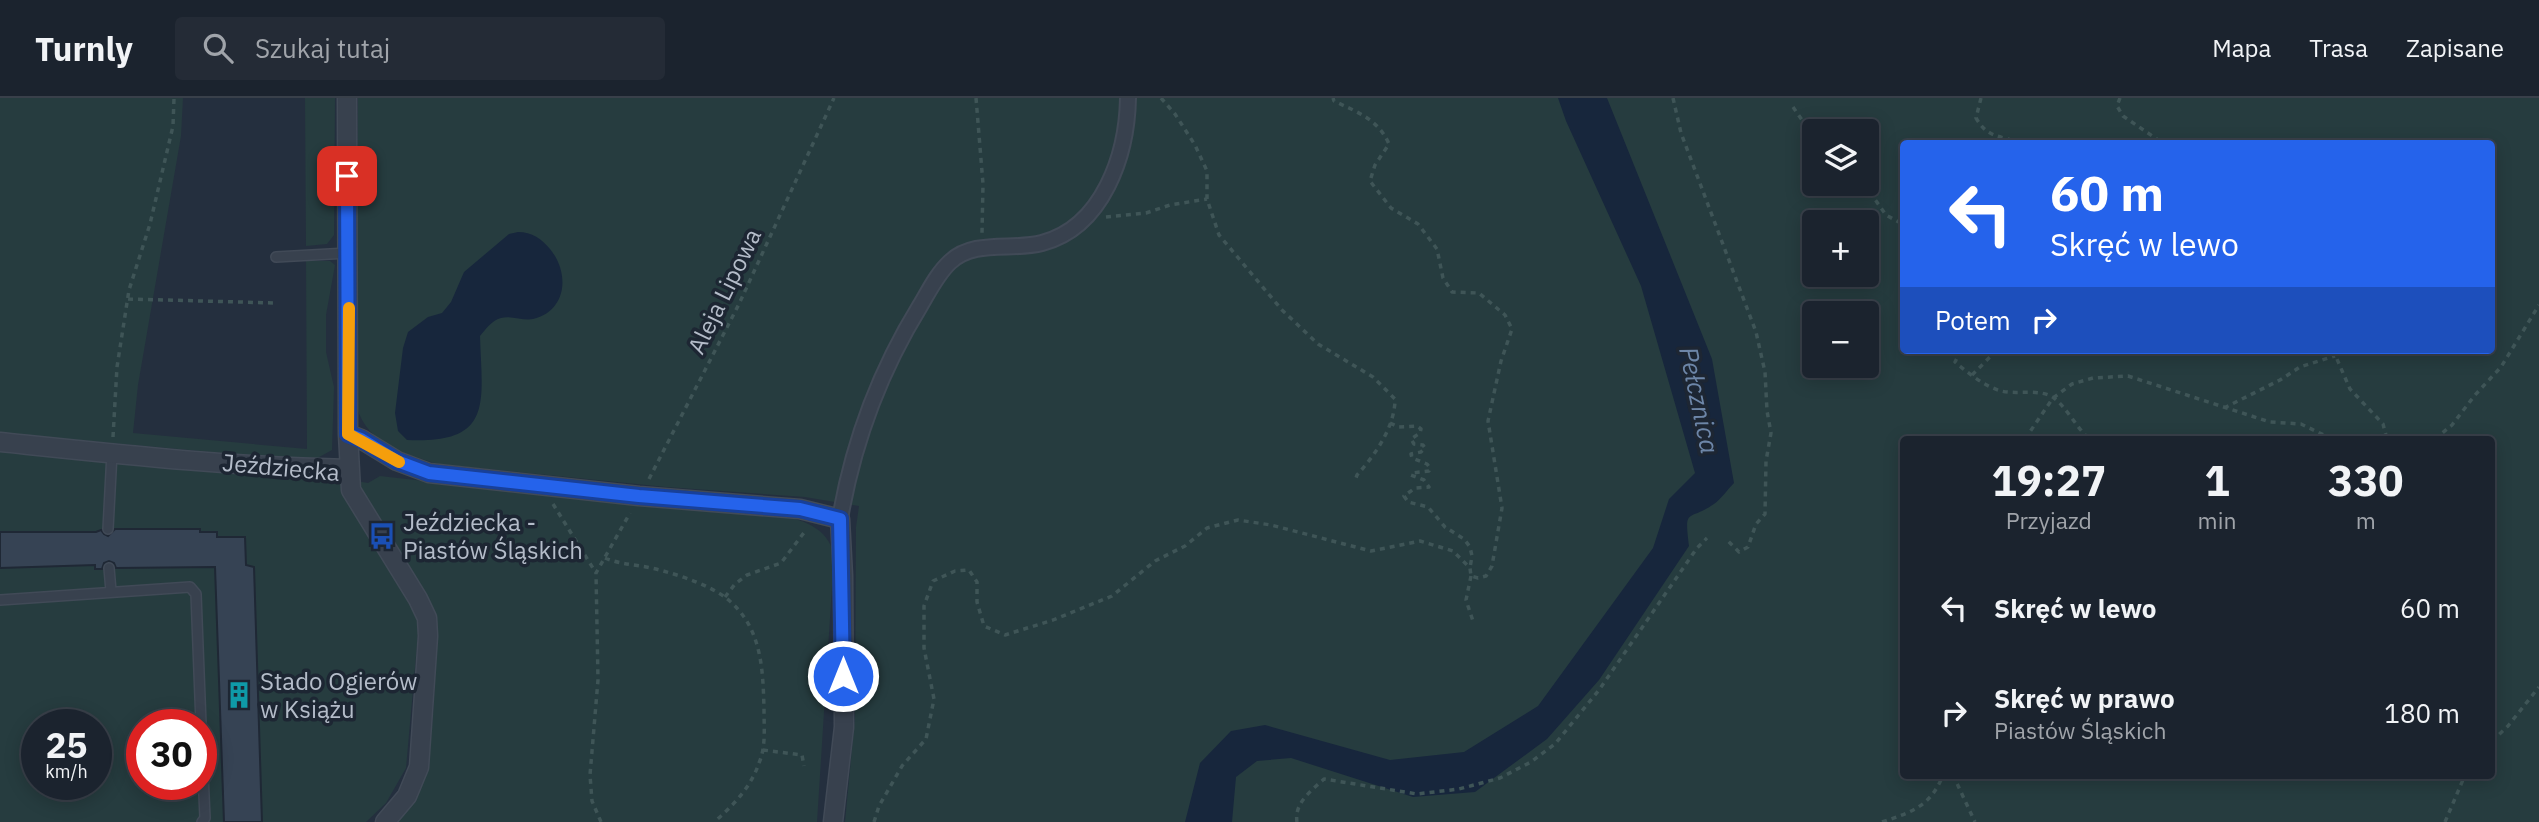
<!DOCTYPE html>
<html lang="pl">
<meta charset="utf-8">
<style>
:root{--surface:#1b232e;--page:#242b36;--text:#f1f3f6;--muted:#a0a4aa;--line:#39404a}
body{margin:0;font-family:"IBM Plex Sans",sans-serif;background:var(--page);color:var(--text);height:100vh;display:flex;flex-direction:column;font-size:26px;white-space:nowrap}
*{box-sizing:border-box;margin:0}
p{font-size:23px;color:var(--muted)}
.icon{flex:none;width:38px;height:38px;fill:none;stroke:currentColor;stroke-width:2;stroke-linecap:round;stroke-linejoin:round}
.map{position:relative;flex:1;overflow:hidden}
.drawer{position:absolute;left:1900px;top:338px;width:595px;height:343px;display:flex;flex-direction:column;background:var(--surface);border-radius:7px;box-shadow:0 4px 18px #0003,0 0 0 2px var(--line)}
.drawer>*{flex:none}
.top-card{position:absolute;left:1900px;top:42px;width:595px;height:214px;border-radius:7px;box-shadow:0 4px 18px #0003,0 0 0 2px var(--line);background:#2563eb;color:#fff;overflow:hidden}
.tools{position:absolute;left:1802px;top:21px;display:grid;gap:14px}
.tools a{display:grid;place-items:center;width:77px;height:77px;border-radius:7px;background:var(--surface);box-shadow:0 4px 18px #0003,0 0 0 2px var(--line);font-size:35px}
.speed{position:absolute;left:21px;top:611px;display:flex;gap:14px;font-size:35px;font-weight:700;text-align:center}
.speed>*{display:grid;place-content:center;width:91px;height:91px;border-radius:50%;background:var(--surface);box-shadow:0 4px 18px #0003,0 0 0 2px var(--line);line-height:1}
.speed small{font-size:18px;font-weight:400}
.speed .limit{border:10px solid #d22;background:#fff;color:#111}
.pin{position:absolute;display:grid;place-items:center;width:60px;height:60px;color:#fff;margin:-30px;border-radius:14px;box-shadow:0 4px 10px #0006}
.me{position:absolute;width:77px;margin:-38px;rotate:0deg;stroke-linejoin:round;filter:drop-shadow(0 0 5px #0008)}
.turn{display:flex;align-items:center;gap:24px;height:147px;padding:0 35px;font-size:32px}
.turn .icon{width:91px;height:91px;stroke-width:2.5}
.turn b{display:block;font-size:49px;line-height:60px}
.then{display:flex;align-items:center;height:66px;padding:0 35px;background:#0003;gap:14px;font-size:26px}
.eta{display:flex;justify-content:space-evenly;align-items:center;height:119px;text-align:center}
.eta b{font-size:42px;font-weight:800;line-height:49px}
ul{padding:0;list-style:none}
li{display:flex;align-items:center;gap:21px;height:105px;padding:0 35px}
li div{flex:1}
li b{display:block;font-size:26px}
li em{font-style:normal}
header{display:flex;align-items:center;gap:42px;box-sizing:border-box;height:98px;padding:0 35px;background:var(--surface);border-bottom:2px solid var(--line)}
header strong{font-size:33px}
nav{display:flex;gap:38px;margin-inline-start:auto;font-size:24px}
.search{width:490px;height:63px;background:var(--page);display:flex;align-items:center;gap:18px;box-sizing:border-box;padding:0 24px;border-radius:7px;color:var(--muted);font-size:26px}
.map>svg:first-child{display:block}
</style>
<header>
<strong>Turnly</strong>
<div class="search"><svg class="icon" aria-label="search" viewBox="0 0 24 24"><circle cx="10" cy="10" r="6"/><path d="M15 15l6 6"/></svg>Szukaj tutaj</div>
<nav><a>Mapa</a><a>Trasa</a><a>Zapisane</a></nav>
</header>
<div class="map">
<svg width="2539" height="724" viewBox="0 0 2539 724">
<rect width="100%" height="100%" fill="#242f3e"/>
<path fill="#263c3f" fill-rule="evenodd" d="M0 0H183L181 38 138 287 133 335 307 351 306 163H330L335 167 326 217V254L334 289 332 352 312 363 0 335Z
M305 0H335L334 137 327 146 306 148Z
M358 0H2539V724H845L855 619 856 429 859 408 805 399 666 389 438 366C401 355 362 344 355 301ZM1815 33H1867V86H1815ZM1904 46H2492V252H1904ZM1815 124H1867V177H1815ZM1815 215H1867V268H1815ZM1904 341H2492V677H1904Z
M0 350 340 377 350 407 410 499 419 525 406 670 386 705 366 724H0ZM37 626H96V686H37ZM142 626H201V686H142Z
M380 378 540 396 777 417C801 421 828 429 834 457L817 724H395C408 709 421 693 426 674 433 642 441 535 429 508 410 463 374 428 356 383L368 385Z"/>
<path fill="#17263c" d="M1558 0H1607L1712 261 1734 385C1728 391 1721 401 1714 406 1688 424 1684 408 1689 448L1599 582 1547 641 1475 694 1413 699 1291 660 1257 663 1236 679 1232 724H1185L1200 665 1231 633 1265 627 1390 662 1464 654 1538 608 1653 450 1669 401 1695 375 1641 188 1566 23Z
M518 134C532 134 542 141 550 151 570 175 567 213 533 221 523 223 511 217 501 220 491 223 486 231 480 238 482 305 494 346 407 342L398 333 395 315 403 250 408 234 428 219 442 215 451 204 464 174 509 136Z"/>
<path fill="#364354" stroke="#1f2835" stroke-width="2" d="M115 431H200V434H217V439H245L246 467 254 469 262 724H224L215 469 116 470 114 465 109 463 104 465 102 471H95V467L0 470V434H96L101 432 104 436 108 438Z"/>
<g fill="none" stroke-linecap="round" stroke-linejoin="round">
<defs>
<path id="service" d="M276 159 348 155
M108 431 112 355
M109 470 111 493
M0 502 190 489 196 496 201 626
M201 629 205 720 202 724"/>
<path id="pedestrian" d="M840 421C853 345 880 273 920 208 929 193 937 176 950 164 974 141 1012 153 1042 145 1103 129 1127 57 1128 0"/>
<path id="minor" d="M347 0 348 336 351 392 418 501 427 520 428 538 419 669 407 698 385 724
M348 336 361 341 397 363 429 375 639 398 800 411 840 421 843 478 844 629 833 724
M0 344C116 356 233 369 349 371"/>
</defs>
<use href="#service" stroke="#414a57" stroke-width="12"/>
<use href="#pedestrian" stroke="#414a57" stroke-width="18"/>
<use href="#minor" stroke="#414a57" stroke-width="21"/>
<path stroke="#3f5557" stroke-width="3.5" stroke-dasharray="5 5" stroke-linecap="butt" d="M976 0 983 86 982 135
M1161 0 1175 16 1195 47 1207 73V101L1219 137 1282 212 1318 246 1373 279 1395 301C1395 329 1375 357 1357 377L1355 383
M1673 0 1681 35 1756 234 1765 274 1767 313 1771 335 1766 363 1765 416 1756 426 1748 449 1739 454 1726 441
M1981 0 1976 20C1989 42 2000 36 2021 46
M2120 0 2117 8 2123 18 2164 46
M1793 9 1804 25 1815 35
M1864 86 1886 117 1904 127
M1106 119 1146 115 1170 107 1207 101
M128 201 276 205
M1961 252 1955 264C1968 275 1984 288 2001 293 2017 297 2040 290 2054 300 2066 309 2077 330 2089 341
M2333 252 2350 291 2383 326 2387 341
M1972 277 1997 252
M2224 310 2280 282 2300 269 2335 258
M1390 325 1399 329 1417 328 1421 331 1420 335 1411 341 1414 346 1423 347 1425 350 1421 354 1411 356 1412 360 1427 366 1430 370 1429 373 1412 375 1411 377 1424 382 1429 389 1415 390 1404 398 1408 404 1428 409 1445 429 1464 441 1470 449 1472 458 1470 470
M113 339 117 269 129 192 150 126 173 28 174 0
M2025 341 2053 300 2072 286 2093 280 2128 278 2270 324 2301 326 2332 341
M2435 341 2452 327 2475 297 2501 269 2539 207
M649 381 739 206 834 0
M553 406 596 475
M605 460C617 465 628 466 641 468 665 472 707 485 726 500 762 528 763 571 764 612 764 630 766 649 759 665 751 689 733 708 714 724
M1471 478 1466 502 1474 526
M725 499 735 486 747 477 781 465 806 432
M2492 643 2508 628 2539 589
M763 652 802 657 804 668
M1953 677 1975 724
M601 724 592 703 590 677 598 582 596 475 630 415
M874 724 879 708 902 668 926 641 934 601 924 550V508L933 483 955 473 969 472 977 484V504L984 528 1005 537 1053 522 1112 498 1155 463 1185 448 1207 430 1238 422 1271 427 1371 453 1420 443 1453 453 1470 470 1471 478 1478 480 1486 478 1492 468 1502 410 1488 323 1501 263 1512 231 1505 217 1479 195 1452 194 1443 180 1437 151 1418 126 1391 110 1370 83 1375 67 1389 46C1378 21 1357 14 1334 3L1333 0
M1297 724C1294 705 1311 693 1324 681L1417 696 1459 691 1500 680 1531 664 1555 646 1599 592 1697 450 1707 440
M1882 724C1912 714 1931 708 1943 677
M2445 724 2465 677"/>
<use href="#service" stroke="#38414e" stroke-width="9"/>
<use href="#pedestrian" stroke="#38414e" stroke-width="14"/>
<use href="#minor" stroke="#38414e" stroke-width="18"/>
</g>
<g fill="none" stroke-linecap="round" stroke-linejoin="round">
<defs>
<path id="route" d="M347 78 348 336 361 341 397 363 429 375 639 398 800 411 840 421 843 578"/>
</defs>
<use href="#route" stroke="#184099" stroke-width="18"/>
<use href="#route" stroke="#2563eb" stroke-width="12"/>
<path stroke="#f59e0b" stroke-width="12" d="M349 210 348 336 399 364"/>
</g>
<defs>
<symbol id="bus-bare" viewBox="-9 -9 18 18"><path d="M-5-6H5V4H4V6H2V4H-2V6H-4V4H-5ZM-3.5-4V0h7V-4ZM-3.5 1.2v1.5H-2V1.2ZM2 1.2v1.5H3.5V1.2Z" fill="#1a4fb4" stroke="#1d2633" stroke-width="2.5" paint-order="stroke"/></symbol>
<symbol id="building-bare" viewBox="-9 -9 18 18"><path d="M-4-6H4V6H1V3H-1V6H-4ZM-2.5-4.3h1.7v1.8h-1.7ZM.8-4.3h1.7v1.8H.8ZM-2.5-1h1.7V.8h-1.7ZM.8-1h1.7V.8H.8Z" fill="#0f9aa8" stroke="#1d2633" stroke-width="2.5" paint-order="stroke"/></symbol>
</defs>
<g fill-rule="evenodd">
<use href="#bus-bare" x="363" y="419" width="38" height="38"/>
<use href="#building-bare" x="220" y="578" width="38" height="38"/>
</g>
<g text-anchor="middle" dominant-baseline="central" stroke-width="7" stroke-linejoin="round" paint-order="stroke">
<g font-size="24" fill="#b4bcc9" stroke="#1d2633">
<text transform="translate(724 193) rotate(-64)">Aleja Lipowa</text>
<text transform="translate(281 369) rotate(5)">Jeździecka</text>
</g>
<g font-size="24" fill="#b4bcc9" stroke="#1d2633" text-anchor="start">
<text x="403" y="424">Jeździecka -<tspan x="403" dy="28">Piastów Śląskich</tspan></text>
<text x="260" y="583">Stado Ogierów<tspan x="260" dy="28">w Książu</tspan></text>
</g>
<g font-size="26" font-style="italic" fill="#6d86a8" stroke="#1d2633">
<text transform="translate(1700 302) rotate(78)">Pełcznica</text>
</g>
</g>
</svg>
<div class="tools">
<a><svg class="icon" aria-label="layers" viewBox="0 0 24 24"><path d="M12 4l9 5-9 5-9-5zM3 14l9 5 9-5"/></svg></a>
<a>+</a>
<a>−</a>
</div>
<div class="speed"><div>25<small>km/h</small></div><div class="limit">30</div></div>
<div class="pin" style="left:347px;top:78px;background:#d93025"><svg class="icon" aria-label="arrive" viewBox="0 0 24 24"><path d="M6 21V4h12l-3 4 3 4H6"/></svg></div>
<svg class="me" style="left:843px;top:578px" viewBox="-20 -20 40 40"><circle r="17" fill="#2563eb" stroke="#fff" stroke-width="3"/><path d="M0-11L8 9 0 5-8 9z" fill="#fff"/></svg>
<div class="top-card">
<div class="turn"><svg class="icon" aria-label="left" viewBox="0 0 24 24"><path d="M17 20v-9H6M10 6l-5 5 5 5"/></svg><div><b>60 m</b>Skręć w lewo</div></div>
<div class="then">Potem<svg class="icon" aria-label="right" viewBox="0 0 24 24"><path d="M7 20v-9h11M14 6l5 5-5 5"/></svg></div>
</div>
<section class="drawer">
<div class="eta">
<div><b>19:27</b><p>Przyjazd</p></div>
<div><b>1</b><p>min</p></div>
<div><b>330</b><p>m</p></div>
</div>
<ul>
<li><svg class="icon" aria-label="left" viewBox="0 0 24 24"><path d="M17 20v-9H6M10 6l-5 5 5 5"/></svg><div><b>Skręć w lewo</b></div><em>60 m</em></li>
<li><svg class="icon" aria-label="right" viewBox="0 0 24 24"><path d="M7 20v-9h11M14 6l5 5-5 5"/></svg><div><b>Skręć w prawo</b><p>Piastów Śląskich</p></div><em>180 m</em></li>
</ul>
</section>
</div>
